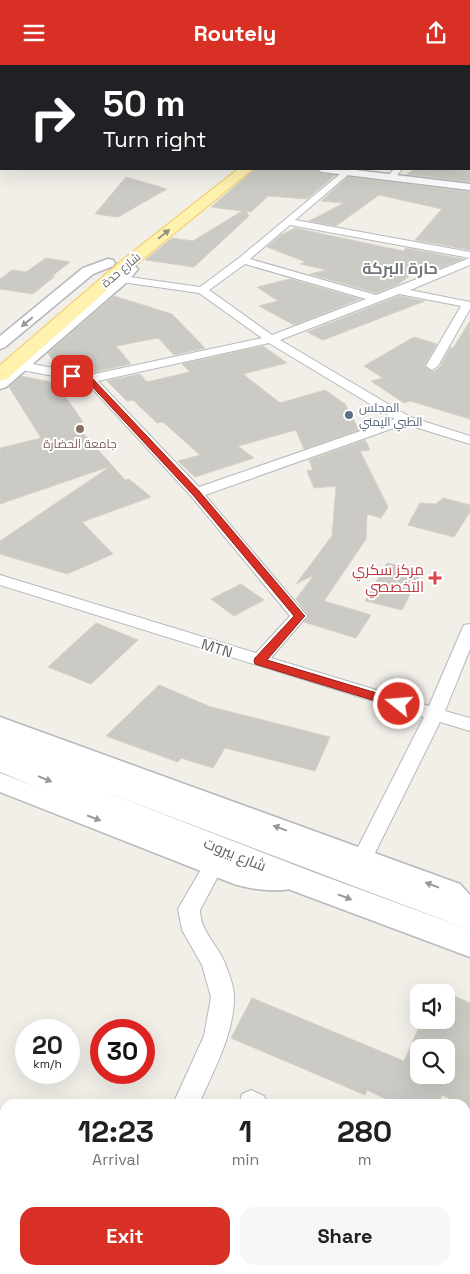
<!DOCTYPE html>
<meta charset="utf-8">
<style>
:root{--surface:#fff;--page:#f6f6f6;--text:#202124;--muted:#757577;--accent:#d93025}
body{margin:0;font-family:"Space Grotesk",Cairo,sans-serif;background:var(--page);color:var(--text);height:100vh;display:flex;flex-direction:column;font-size:19px;white-space:nowrap}
*{box-sizing:border-box;margin:0}
p{font-size:16px;color:var(--muted)}
.icon{flex:none;width:28px;height:28px;fill:none;stroke:currentColor;stroke-width:2;stroke-linecap:round;stroke-linejoin:round}
.map{position:relative;flex:1;overflow:hidden}
.details{position:absolute;left:0px;top:1034px;width:470px;height:176px;display:flex;flex-direction:column;background:var(--surface);border-radius:15px 15px 0 0;box-shadow:0 5px 20px #0002}
.details>*{flex:none}
.banner{position:absolute;left:0px;top:0px;width:470px;height:105px;box-shadow:0 5px 20px #0002;background:#202124;color:#fff;overflow:hidden}
.controls{position:absolute;left:410px;top:919px;display:grid;gap:10px}
.controls a{display:grid;place-items:center;width:45px;height:45px;border-radius:10px;background:var(--surface);box-shadow:0 5px 20px #0002;font-size:25px}
.speed{position:absolute;left:15px;top:954px;display:flex;gap:10px;font-size:25px;font-weight:700;text-align:center}
.speed>*{display:grid;place-content:center;width:65px;height:65px;border-radius:50%;background:var(--surface);box-shadow:0 5px 20px #0002;line-height:1}
.speed small{font-size:12px;font-weight:400}
.speed .limit{border:8px solid #d22;background:#fff;color:#111}
.pin{position:absolute;display:grid;place-items:center;width:42px;height:42px;color:#fff;margin:-21px;border-radius:10px;box-shadow:0 2px 8px #0006}
.me{position:absolute;width:55px;margin:-28px;rotate:287deg;stroke-linejoin:round;filter:drop-shadow(0 0 4px #0008)}
.turn{display:flex;align-items:center;gap:18px;height:105px;padding:0 20px;font-size:22px}
.turn .icon{width:65px;height:65px;stroke-width:2.5}
.turn b{display:block;font-size:35px;line-height:42px}
.eta{display:flex;justify-content:space-evenly;align-items:center;height:85px;text-align:center}
.eta b{font-size:30px;font-weight:700;line-height:35px}
.cta{display:flex;gap:10px;margin-top:auto;padding:10px 20px}
.cta a{flex:1;height:58px;border-radius:15px;background:var(--accent);color:#fff;font-size:20px;font-weight:700;line-height:58px;text-align:center}
.cta a+a{background:var(--page);color:var(--text)}
header{display:flex;justify-content:space-between;align-items:center;height:65px;padding:0 20px;background:var(--accent);color:#fff;font-size:22px;font-weight:700}
.map>svg:first-child{display:block}
</style>
<header><svg class="icon" aria-label="menu" viewBox="0 0 24 24"><path d="M4 6h16M4 12h16M4 18h16"/></svg>Routely<svg class="icon" aria-label="share" viewBox="0 0 24 24"><path d="M12 15V3M7 8l5-5 5 5M5 13v7h14v-7"/></svg></header>
<div class="map">
<svg width="470" height="1209" viewBox="0 0 470 1209">
<rect width="100%" height="100%" fill="#f1efe8"/>
<path fill="#cccac5" stroke="#d6d1c6" fill-rule="evenodd" d="M255 104H315L322 109 335 110 307 134 268 131 251 147 246 146 249 151 194 202 145 195 172 173 193 176 242 146 211 142Z
M415 104H470V117L407 109Z
M126 112 167 124 118 152 95 149Z
M348 112 470 127V185L415 175 442 144 379 130 336 161 309 156 344 138 321 136Z
M295 163 403 186 406 183 463 194 440 203 431 199 419 203 399 219 376 228 310 209 327 205 300 199 306 197 267 182 281 170Z
M46 193 70 197 52 211H55L33 229 0 224V214L12 205 26 207Z
M290 214 360 234 294 260 259 241 278 236 257 222Z
M114 231 172 249 205 283 174 290 158 273 116 281 131 299 90 308 57 302 48 288Z
M399 231 425 236 323 275 307 267Z
M470 256V354L410 336 404 338 371 316 383 313 364 301 414 272 437 279 424 301 433 307 440 302 450 283H453Z
M263 281 287 298 243 309 280 338 325 325 345 339 359 365 304 384 296 365 238 381 254 393 195 412 178 396 200 390 163 357 157 358 133 335 127 336 107 316 140 309 147 317 190 307 182 299Z
M21 311 56 318 83 357 75 359 125 415 129 414 151 432 82 457 113 489 67 509 0 489V476L111 401 0 439V383L41 373 9 322Z
M365 375 370 385 360 386 388 442 381 453 367 449 366 474 324 536 371 550 356 573 304 557 308 550 296 534 314 510 296 519 332 471 336 421 314 423 307 406 313 405 309 395Z
M443 433 470 440V447L454 472 408 460 420 438 436 439Z
M387 498 422 506 402 545 365 536Z
M241 519 264 535 234 551 211 534Z
M96 558 138 575 91 619 48 602Z
M159 620 211 642 330 672 315 706 225 683 213 703 181 693 178 697 106 671Z
M436 923 470 938V1043L465 1041V1039H461L442 1030 438 1039H396L367 1025 365 1030 231 973 252 933 404 996 422 955H446V928H434ZM419 982H446V1010H419Z"/>
<g fill="none" stroke-linecap="round" stroke-linejoin="round">
<defs>
<path id="minor" d="M100 0H113V1H101Z
M252 0H290V1H253Z
M469 29H470V33H469Z
M469 53H470V58H469Z
M0 63H1V68H0Z
M469 84H470V88H469Z
M346 104 350 107 349 109 295 155 470 187V200L410 225 470 237V244L438 301 432 305 426 301 461 241 399 229 280 275 410 352 470 371V379L405 359 205 430 307 551 271 593 429 641 462 564 464 560 470 559V584L445 646 470 653V666L440 657 369 800 362 802 355 800 352 794 424 652 0 520V510L256 588 290 551 191 431 86 317 22 305 16 301 22 297 90 310 262 273 199 228 122 217 117 214 122 211 200 222 239 193ZM290 160 470 193 376 230 250 194ZM245 199 366 234 272 270 209 225ZM269 278 395 354 199 422 98 316Z
M394 104H402L394 114H388L387 112Z
M214 792 221 794 224 800 200 845C200 865 216 878 224 896 228 906 235 923 234 933 234 970 213 1006 199 1039H173L204 971 211 932 202 900 182 865 178 844 207 794Z
M251 1025 264 1031 268 1039H239L242 1029Z
M0 1120 5 1122V1148L0 1146Z
M465 1121 470 1123V1151L465 1148Z
M97 1205H126L124 1209H96Z"/>
<path id="tertiary" d="M317 104H347L470 119V125L322 107Z
M108 194 113 195 115 198 113 201 93 209 5 282 0 284V271L83 203Z
M126 196 131 197 138 204 127 217 6 322 0 324V311L117 211 123 204 119 200Z
M0 652 460 819 470 830V861L460 857 440 835 0 669Z
M0 708 246 800 289 803 299 806 303 814 299 822C280 828 253 825 234 819L0 727Z"/>
<path id="secondary" d="M0 667 470 839V865L98 724 310 806 470 865V892L288 824 0 707Z"/>
<path id="primary" d="M238 104H253L132 203 7 314 0 316V300L120 197Z"/>
</defs>
<use href="#minor" stroke="#b5b8bc" stroke-width="2"/>
<use href="#tertiary" stroke="#b5b8bc" stroke-width="3"/>
<use href="#secondary" stroke="#b6babf" stroke-width="3"/>
<use href="#primary" stroke="#f2c960" stroke-width="2"/>
<use href="#minor" fill="#fff" fill-rule="evenodd"/>
<use href="#tertiary" fill="#fff" fill-rule="evenodd"/>
<use href="#secondary" fill="#fff" fill-rule="evenodd"/>
<use href="#primary" fill="#fff2af" fill-rule="evenodd"/>
</g>
<defs><path id="oneway-solid" d="M-6-.8H1V-3.2L6.5 0L1 3.2V.8H-6Z" transform="scale(1.25)"/></defs>
<use fill="#979581" href="#oneway-solid" transform="translate(164 169) rotate(-39)"/>
<g fill="#979a9d">
<use href="#oneway-solid" transform="translate(27 257) rotate(140)"/>
<use href="#oneway-solid" transform="translate(45 714) rotate(22)"/>
<use href="#oneway-solid" transform="translate(94 753) rotate(21)"/>
<use href="#oneway-solid" transform="translate(280 763) rotate(-160)"/>
<use href="#oneway-solid" transform="translate(432 820) rotate(-159)"/>
<use href="#oneway-solid" transform="translate(345 832) rotate(21)"/>
</g>
<path fill="#d93025" stroke="#8d1f18" d="M72 308 92 313 199 426 303 549 305 551 303 553 267 595 403 636 405 639 403 642H395L255 599 254 596 255 593 294 551 193 430 87 316 70 313V309Z"/>
<circle fill="#5c6f8a" stroke="#fff" stroke-width="2" cx="349" cy="350" r="5"/>
<circle fill="#8d6e63" stroke="#fff" stroke-width="2" cx="80" cy="364" r="5"/>
<path fill="#e0444e" stroke="#fff" stroke-width="2" d="M432.5 505.5h5v5h5v5h-5v5h-5v-5h-5v-5h5z"/>
<g text-anchor="middle" dominant-baseline="central" stroke-width="4" stroke-linejoin="round" paint-order="stroke">
<g font-size="12" fill="#5f6368" stroke="#fff">
<text transform="translate(121 205) rotate(-40)">شارع حدة</text>
</g>
<g font-size="12" fill="#4e5e75" stroke="#fff" text-anchor="start">
<text x="359" y="343">المجلس<tspan x="359" dy="14">الطبي اليمني</tspan></text>
</g>
<g font-size="12" fill="#785e54" stroke="#fff">
<text x="80" y="379">جامعة الحضارة</text>
</g>
<g font-size="15" fill="#be3a42" stroke="#fff" text-anchor="end">
<text x="424" y="504">مركز سكري<tspan x="424" dy="17">التخصصي</tspan></text>
</g>
<g font-size="15" fill="#5f6368" stroke="#fff">
<text transform="translate(217 583) rotate(17)">MTN</text>
<text transform="translate(235 789) rotate(22)">شارع بيروت</text>
</g>
<g font-size="16" font-weight="bold" fill="#70757a" stroke="#fff">
<text x="400" y="203">حارة البركة</text>
</g>
</g>
</svg>
<div class="controls">
<a><svg class="icon" aria-label="sound" viewBox="0 0 24 24"><path d="M4 9h4l5-4v14l-5-4H4zM17 9q2 3 0 6"/></svg></a>
<a><svg class="icon" aria-label="search" viewBox="0 0 24 24"><circle cx="10" cy="10" r="6"/><path d="M15 15l6 6"/></svg></a>
</div>
<div class="speed"><div>20<small>km/h</small></div><div class="limit">30</div></div>
<div class="pin" style="left:72px;top:311px;background:#d93025"><svg class="icon" aria-label="arrive" viewBox="0 0 24 24"><path d="M6 21V4h12l-3 4 3 4H6"/></svg></div>
<svg class="me" style="left:399px;top:639px" viewBox="-20 -20 40 40"><circle r="17" fill="#d93025" stroke="#fff" stroke-width="3"/><path d="M0-11L8 9 0 5-8 9z" fill="#fff"/></svg>
<div class="banner">
<div class="turn"><svg class="icon" aria-label="right" viewBox="0 0 24 24"><path d="M7 20v-9h11M14 6l5 5-5 5"/></svg><div><b>50 m</b>Turn right</div></div>
</div>
<section class="details">
<div class="eta">
<div><b>12:23</b><p>Arrival</p></div>
<div><b>1</b><p>min</p></div>
<div><b>280</b><p>m</p></div>
</div>
<div class="cta"><a>Exit</a><a>Share</a></div>
</section>
</div>
